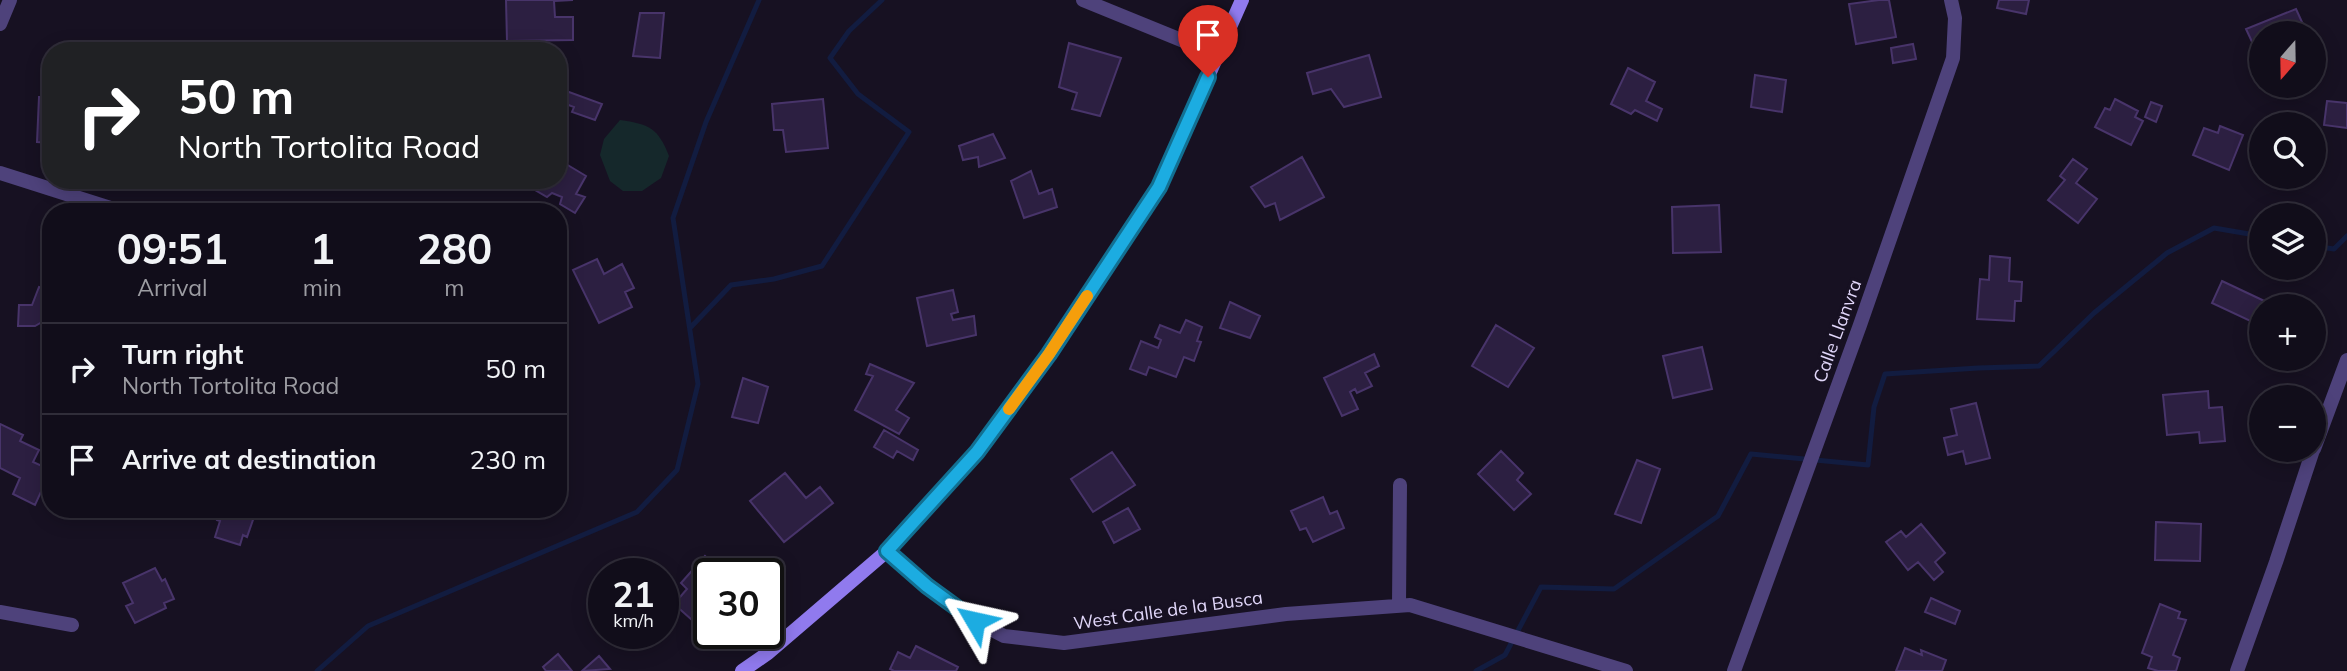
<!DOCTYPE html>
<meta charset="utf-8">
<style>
:root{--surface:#110d1a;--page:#1e1b27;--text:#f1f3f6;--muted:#9c9ca2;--line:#302d39}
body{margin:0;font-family:Mulish,sans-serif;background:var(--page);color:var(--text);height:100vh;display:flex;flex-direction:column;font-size:26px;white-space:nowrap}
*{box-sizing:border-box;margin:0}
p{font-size:23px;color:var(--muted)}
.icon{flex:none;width:38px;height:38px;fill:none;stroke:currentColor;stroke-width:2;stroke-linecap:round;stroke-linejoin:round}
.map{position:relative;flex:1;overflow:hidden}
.details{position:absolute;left:42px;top:203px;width:525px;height:315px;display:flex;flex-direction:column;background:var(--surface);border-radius:28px;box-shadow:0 4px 18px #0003,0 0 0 2px var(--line)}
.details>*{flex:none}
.top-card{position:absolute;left:42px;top:42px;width:525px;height:147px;border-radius:28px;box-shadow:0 4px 18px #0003,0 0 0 2px var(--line);background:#202124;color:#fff;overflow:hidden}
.needle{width:46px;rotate:200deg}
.tools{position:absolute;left:2249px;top:21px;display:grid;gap:14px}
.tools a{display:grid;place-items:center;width:77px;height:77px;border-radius:50%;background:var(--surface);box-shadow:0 4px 18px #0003,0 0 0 2px var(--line);font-size:35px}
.speed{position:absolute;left:588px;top:558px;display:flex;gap:14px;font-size:35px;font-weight:700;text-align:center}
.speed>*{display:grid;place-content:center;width:91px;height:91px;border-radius:50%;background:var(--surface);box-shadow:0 4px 18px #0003,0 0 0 2px var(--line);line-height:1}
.speed small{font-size:18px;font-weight:400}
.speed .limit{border:4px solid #111;border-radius:10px;background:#fff;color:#111}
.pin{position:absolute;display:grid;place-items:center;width:60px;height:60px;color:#fff;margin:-72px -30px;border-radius:50% 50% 50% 0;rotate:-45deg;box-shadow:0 0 7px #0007}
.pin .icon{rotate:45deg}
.me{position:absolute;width:77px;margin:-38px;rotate:306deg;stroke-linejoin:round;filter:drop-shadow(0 0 5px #0008)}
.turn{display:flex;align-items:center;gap:24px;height:147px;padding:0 21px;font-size:32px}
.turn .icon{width:91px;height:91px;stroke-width:2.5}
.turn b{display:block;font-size:49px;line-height:60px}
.eta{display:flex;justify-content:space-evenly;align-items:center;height:119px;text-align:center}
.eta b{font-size:42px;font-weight:700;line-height:49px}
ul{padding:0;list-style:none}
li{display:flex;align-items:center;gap:21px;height:91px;padding:0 21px;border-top:2px solid var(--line)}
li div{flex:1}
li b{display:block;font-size:26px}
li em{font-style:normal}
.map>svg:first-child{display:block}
</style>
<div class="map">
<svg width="2347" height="671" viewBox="0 0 2347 671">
<rect width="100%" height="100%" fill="#171122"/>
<path fill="#15282b" d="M620 120C649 124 658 128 669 156L661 178 642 191H623L610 181 600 155 604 139Z"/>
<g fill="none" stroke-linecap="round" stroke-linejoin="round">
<path stroke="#121c40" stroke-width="5" d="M2314 246 2334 249 2347 236
M690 328 731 285 774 279 822 266 909 132 858 94 830 58 849 31 882 0
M317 671 368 626 637 512 677 470 698 384 673 218 706 122 759 0
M1476 671 1505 655 1541 587 1614 589 1718 516 1751 454 1868 465 1874 407 1885 374 1978 368 2039 366 2094 313 2167 253 2214 228 2261 236"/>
</g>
<path fill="#2c1f41" stroke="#48346a" stroke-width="2" d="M506 0H573L554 1 555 17H573V40L507 41Z
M1879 0H1889L1896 37 1856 44 1849 4Z
M1999 0H2029L2026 14 1997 8Z
M2296 9 2307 33H2261V61L2246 29Z
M640 13H664L660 58 633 56Z
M1069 43 1121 58 1100 116 1072 109 1077 93 1059 87Z
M1913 44 1916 59 1893 63 1891 48Z
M1369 55 1381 97 1344 107 1331 89 1313 94 1307 73Z
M1628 68 1655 82 1646 101 1662 109 1657 121 1635 110 1631 114 1611 104Z
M1755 75 1786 80 1782 112 1751 107Z
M558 88 602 104 595 120 572 112 574 107 558 101Z
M39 97H51V143L37 142Z
M823 99 828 148 786 152 783 130H774L772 104Z
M2115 99 2138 111 2135 117 2143 121 2131 145 2095 127 2105 108 2110 110Z
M2327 101 2347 103V128L2324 125Z
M2151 102 2162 106 2156 122 2145 117Z
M2220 126 2243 135 2229 170 2193 155 2204 128 2218 133Z
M993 134 1005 158 979 167 978 157 963 160 959 146Z
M1302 157 1324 197 1280 220 1275 203 1265 207 1251 187Z
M2073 159 2087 169 2076 183 2097 199 2078 223 2048 200 2065 180 2060 176Z
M566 164 586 176 576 194 585 197 575 213 560 204 562 197 552 193 547 197 518 180H558V170L561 171Z
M1031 171 1039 194 1052 189 1057 207 1024 218 1011 181Z
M269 180H310L306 188 292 181 288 189Z
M1719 205 1721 252 1673 253 1672 207Z
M1990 256 2010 258 2009 281 2022 282 2021 301H2015L2014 321 1977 319 1980 279 1989 280Z
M597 259 604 274 622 264 634 288 625 292 632 307 599 323 573 270Z
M2222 281 2275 306H2261V326L2212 303Z
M39 287 51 291V312L47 319 35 326H18L19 305H32Z
M953 290 958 312 951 314 953 320 974 316 976 335 927 346 917 298Z
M1230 302 1260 316 1250 338 1220 328Z
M1186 320 1202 327 1197 341 1201 342 1194 361 1184 357 1176 377 1149 367 1146 375 1130 369 1141 341 1158 348 1161 340 1155 337 1160 325 1180 333Z
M1496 325 1534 348 1508 387 1472 366Z
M1702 347 1712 389 1673 398 1663 356Z
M1374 354 1379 366 1365 373 1372 386 1357 393 1355 389 1350 392 1358 409 1342 416 1324 378Z
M870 364 914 383 896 410 909 418 899 434 855 410 873 376 866 374Z
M743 378 768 387 758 423 732 417Z
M2208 391 2209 408 2222 407 2225 441 2200 443 2199 432 2167 435 2163 395Z
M1976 403 1990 458 1966 464 1963 451 1948 455 1944 438 1957 435 1951 409Z
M0 424 23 435 20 441 39 450 33 462 51 470 35 505 13 494 20 478 0 468Z
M884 430 918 450 913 460 897 451 893 458 874 447Z
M1501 451 1523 473 1517 480 1531 494 1514 510 1478 474Z
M1112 452 1135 485 1093 512 1071 479Z
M1637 460 1660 469 1641 523 1615 514Z
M785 473 806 498 820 487 833 503 784 542 750 501Z
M1323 497 1330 514 1337 511 1344 528 1313 542 1306 528 1300 530 1291 511Z
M1128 508 1140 529 1114 543 1103 522Z
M216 509H244L243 511 255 514 247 537 243 535 240 545 215 537 220 521 217 520 219 513 215 512Z
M2156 522 2201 524 2200 561 2155 560Z
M1921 524 1945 553 1935 562 1943 572 1934 580 1918 562 1908 570 1886 542 1901 531 1906 537Z
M705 556 726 574H709V619L701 628 674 604 687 589 681 583Z
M155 568 162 581 165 579 174 599 164 603 166 608 135 623 126 606 133 603 123 583Z
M1931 598 1960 611 1955 624 1925 612Z
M2160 604 2180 612 2178 618 2186 620 2173 655 2180 658 2176 671H2158L2148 668 2152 657 2142 653Z
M916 646 958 667 956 671H894L890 669 898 652 910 658Z
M1905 648 1922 655 1921 650 1946 660 1942 671H1896Z
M558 654 572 671H546L543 667Z
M599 656 610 669 582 671Z"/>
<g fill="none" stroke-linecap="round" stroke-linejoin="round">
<path stroke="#4e427b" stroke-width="14" d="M1083 0 1218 55
M0 24 10 0
M0 173 123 212
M2314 449 2347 360
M887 551 927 586 975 621 1004 636 1064 643 1286 614 1410 605 1626 671
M1399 605 1400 485
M0 612 72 625
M1734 671 1860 325 1953 58 1955 18 1951 0
M2237 671 2276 562 2313 450"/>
<path stroke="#907aee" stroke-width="14" d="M742 671 768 653 887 551 977 452 1049 354 1159 187 1242 0"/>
</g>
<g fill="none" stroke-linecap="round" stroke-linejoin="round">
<defs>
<path id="route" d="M975 621 927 586 887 551 977 452 1049 354 1159 187 1208 77"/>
</defs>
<use href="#route" stroke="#127092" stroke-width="18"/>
<use href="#route" stroke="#1cace1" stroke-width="12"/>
<path stroke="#f59e0b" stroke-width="12" d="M1009 409 1049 354 1087 296"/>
</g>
<g text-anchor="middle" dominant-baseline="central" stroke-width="6" stroke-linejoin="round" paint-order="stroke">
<g font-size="18" fill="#e1d7fa" stroke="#171122">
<text transform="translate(1837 331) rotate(-70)">Calle Llanvra</text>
<text transform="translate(1168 610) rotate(-8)">West Calle de la Busca</text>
</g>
</g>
</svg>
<div class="tools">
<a><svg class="needle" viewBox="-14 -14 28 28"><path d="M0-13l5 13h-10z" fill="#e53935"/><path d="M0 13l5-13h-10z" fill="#9c9ca2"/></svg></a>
<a><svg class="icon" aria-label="search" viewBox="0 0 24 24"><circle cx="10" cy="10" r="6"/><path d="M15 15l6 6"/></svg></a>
<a><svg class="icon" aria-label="layers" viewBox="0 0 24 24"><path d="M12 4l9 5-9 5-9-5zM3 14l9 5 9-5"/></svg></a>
<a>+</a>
<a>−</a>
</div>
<div class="speed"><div>21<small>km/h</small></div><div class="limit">30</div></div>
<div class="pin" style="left:1208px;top:77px;background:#d93025"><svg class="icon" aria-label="arrive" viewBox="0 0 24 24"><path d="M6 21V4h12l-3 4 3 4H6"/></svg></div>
<svg class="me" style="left:975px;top:621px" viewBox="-20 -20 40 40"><path d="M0-17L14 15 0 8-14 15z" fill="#1cace1" stroke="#fff" stroke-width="4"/></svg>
<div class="top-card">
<div class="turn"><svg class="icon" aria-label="right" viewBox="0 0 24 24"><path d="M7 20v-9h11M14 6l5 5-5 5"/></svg><div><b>50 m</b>North Tortolita Road</div></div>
</div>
<section class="details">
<div class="eta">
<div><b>09:51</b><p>Arrival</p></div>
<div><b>1</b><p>min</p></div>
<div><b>280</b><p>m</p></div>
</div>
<ul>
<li><svg class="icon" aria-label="right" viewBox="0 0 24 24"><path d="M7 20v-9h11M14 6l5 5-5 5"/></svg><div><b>Turn right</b><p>North Tortolita Road</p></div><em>50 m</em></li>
<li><svg class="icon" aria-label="arrive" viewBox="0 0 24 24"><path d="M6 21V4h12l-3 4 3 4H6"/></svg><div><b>Arrive at destination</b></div><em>230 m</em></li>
</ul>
</section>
</div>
